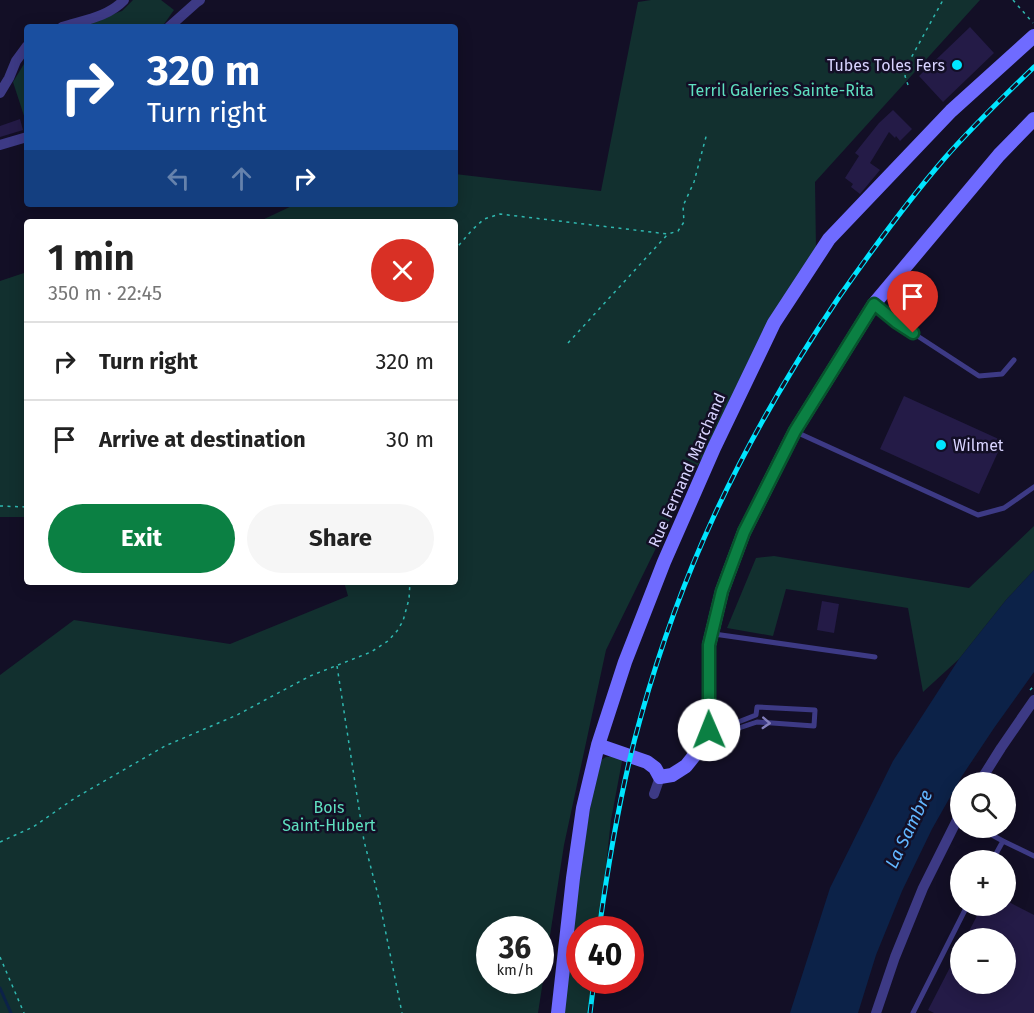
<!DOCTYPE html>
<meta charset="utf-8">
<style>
:root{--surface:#fff;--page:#f6f6f6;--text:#222;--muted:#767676;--line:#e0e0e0;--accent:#0b8043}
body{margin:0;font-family:"Fira Sans",sans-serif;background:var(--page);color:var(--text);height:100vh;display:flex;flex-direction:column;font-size:22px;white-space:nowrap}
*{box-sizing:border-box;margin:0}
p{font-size:20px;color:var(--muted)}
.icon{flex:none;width:33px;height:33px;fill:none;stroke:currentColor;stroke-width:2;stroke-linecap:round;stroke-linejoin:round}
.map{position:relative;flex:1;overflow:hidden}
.details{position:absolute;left:24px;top:219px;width:434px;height:366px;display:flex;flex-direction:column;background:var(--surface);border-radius:6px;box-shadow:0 3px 15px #0003}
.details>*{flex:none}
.top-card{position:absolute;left:24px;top:24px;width:434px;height:183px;border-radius:6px;box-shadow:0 3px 15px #0003;background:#1a4fa0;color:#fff;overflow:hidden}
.fabs{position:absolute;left:950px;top:772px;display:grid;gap:12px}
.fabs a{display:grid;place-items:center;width:66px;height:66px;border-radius:50%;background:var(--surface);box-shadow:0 3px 15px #0003;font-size:30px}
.speed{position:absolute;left:476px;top:916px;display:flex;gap:12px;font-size:30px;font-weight:700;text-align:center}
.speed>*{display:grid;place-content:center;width:78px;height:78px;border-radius:50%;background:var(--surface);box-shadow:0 3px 15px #0003;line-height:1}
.speed small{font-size:15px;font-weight:400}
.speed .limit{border:9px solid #d22;background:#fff;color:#111}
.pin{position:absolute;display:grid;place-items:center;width:51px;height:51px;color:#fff;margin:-62px -26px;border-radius:50% 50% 50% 0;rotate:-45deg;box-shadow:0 0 6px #0007}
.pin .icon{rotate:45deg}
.me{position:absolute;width:66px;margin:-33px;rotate:359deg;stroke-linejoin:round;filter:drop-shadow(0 0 4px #0008)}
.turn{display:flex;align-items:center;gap:21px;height:126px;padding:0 24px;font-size:27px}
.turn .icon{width:78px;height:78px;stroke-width:2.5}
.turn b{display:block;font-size:42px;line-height:51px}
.lanes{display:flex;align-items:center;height:57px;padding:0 24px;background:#0003;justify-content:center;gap:30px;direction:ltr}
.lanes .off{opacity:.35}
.round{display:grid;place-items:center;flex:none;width:63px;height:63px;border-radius:32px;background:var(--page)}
.summary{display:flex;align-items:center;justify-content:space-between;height:102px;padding:0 24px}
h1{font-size:36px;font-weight:700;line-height:45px}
.cta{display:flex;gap:12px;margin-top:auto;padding:12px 24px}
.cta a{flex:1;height:69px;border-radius:36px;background:var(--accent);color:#fff;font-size:24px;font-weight:700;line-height:69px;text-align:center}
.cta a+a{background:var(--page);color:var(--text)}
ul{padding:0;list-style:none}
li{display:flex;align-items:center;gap:18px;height:78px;padding:0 24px;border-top:2px solid var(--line)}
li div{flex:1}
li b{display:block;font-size:22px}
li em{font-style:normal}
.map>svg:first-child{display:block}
</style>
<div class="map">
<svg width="1034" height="1013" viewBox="0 0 1034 1013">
<rect width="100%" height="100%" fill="#130f26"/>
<path fill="#12302f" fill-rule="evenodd" d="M133 0H161L174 10 162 27H76L122 11Z
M651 0H980L815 182 816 249 684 491 606 650 564 845 538 1013H0V675L74 620 230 644 348 596 344 582H454V222H258L296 204H454L455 174 601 191 638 2ZM489 930H540V981H489Z
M27 59V125L13 82Z
M27 272V517H0V281Z
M1034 526V570L1006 600 959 659 923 692 908 608 786 589 773 636 727 628 756 558 774 556 969 588Z
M623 756 611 820 599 930H579V981H593L589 1013H562L574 904 598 762 606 757Z"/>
<path fill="#0c2248" d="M1034 570V672L994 728 962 776 932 829 902 891 876 955 858 1013H790L830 888 893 761 959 659 1006 600Z"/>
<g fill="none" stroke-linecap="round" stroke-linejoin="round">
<path stroke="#0c2248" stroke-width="3" d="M0 988 11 1013"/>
</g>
<path fill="#241b47" d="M970 27 994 53 943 102 919 76Z
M893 110 912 129 900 141 896 136 895 138 889 132 870 163 880 170 860 194 851 187 853 184 845 178 859 156 855 153 879 123Z
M20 119 23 130 0 137V126Z
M904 396 1003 441 979 494 880 449Z
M822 601 839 604 834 633 817 630Z
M1005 900 1034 915V1013H934L928 1010 960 948V984H1005V939H965L982 906H1005Z"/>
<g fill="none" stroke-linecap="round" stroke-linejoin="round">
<path stroke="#2fb8b0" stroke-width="1.5" stroke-dasharray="3 4.5" stroke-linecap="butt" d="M1013 0 1033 23
M908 85 905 76 911 58 943 0
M454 251 472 230 484 219 500 214 668 234 678 231 684 222 683 206 694 182 707 133
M568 343 667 235
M0 506 27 507
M337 666 364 841 379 899 402 1013
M1030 690 1034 686
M954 805 960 795
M0 842 33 827 75 798 165 746 237 715 310 676 371 652 388 641 397 631 403 621 409 599 410 582
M0 957 24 1013"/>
<path stroke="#3d3a85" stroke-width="5" d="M875 305 896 322 979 376 1002 374 1014 360
M796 432 978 515 1004 508 1034 487
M714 634 875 657
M710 721 733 724 756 715 757 707 815 710 814 726 757 722 730 731 711 730
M979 828 1003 841
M992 861 1003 841 1034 856
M913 1013 967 906"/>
<path stroke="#3d3a85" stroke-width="10" d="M62 27C84 20 108 17 124 0
M169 27 197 2 200 0
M0 93 9 78 16 61 27 46
M0 145 27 137
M979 783 1001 748 1034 700
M654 794 660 777
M876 1013 895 957 923 888 960 814"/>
<path stroke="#6f6bff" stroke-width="14" d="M598 745 647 762 655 768 660 777 672 775 686 766 701 747 709 730V645L722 591 744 532 795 431 874 304 999 155 1034 119
M558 1013 573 878 583 808 598 745 625 662 664 562 714 448 774 323 829 239 951 111 1034 36"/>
<defs>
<path id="rail" d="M599 930C609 858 621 786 641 716 660 648 684 581 714 516 749 440 792 367 839 297 872 250 906 203 944 159 972 127 1003 97 1034 67
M590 1013 594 981"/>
</defs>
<use href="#rail" stroke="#00e5ff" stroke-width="5"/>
<use href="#rail" stroke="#130f26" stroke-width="3" stroke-dasharray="9" stroke-linecap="butt"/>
</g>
<defs><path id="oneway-chevron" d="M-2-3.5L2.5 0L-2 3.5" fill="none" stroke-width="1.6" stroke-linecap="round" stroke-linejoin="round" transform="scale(1.5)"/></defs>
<use stroke="#837fbc" href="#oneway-chevron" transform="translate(766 723) rotate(3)"/>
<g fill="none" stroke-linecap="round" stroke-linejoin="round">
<defs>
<path id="route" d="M709 730V645L722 591 744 532 795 431 874 304 896 322 913 333"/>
</defs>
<use href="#route" stroke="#07532c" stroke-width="15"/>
<use href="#route" stroke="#0b8043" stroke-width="10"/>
</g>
<g fill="#00e5ff" stroke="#130f26" stroke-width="2">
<circle cx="957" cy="65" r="6"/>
<circle cx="941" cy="445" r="6"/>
</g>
<g text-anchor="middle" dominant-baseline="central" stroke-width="5" stroke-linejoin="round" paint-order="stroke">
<g font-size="16" fill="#d9d4ff" stroke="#130f26" text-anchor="end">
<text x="945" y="65">Tubes Toles Fers</text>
<text x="953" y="445" text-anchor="start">Wilmet</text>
</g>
<g font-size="16" fill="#5fe0c0" stroke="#130f26">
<text x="781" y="90">Terril Galeries Sainte-Rita</text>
<text x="329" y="807">Bois<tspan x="329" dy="18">Saint-Hubert</tspan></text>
</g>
<g font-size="16" fill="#d9d4ff" stroke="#130f26">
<text transform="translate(687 470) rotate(-66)">Rue Fernand Marchand</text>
</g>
<g font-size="18" font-style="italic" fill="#62b6ff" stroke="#130f26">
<text transform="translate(909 829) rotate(-64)">La Sambre</text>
</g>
</g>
</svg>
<div class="fabs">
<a><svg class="icon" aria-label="search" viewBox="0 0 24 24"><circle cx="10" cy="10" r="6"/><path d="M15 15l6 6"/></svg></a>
<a>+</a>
<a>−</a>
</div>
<div class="speed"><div>36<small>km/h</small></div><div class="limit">40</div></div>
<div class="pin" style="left:913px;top:333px;background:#d93025"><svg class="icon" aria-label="arrive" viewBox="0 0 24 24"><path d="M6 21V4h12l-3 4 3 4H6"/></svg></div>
<svg class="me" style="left:709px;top:730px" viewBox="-20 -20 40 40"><circle r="19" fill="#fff"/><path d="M0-13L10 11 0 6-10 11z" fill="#0b8043"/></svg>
<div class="top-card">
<div class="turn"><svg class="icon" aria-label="right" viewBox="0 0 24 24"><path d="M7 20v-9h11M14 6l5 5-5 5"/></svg><div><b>320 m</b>Turn right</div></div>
<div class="lanes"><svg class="icon off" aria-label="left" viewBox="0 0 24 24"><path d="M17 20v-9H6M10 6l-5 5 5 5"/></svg><svg class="icon off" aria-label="ahead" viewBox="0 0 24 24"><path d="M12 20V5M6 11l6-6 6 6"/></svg><svg class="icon" aria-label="right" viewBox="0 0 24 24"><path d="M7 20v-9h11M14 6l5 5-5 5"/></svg></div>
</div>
<section class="details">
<div class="summary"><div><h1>1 min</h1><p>350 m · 22:45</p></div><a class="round" style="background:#d93025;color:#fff"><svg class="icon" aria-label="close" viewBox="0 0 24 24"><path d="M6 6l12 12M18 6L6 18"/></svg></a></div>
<ul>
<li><svg class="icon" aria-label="right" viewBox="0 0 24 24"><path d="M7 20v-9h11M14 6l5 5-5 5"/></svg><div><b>Turn right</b></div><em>320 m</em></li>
<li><svg class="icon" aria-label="arrive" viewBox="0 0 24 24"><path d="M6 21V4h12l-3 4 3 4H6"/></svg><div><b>Arrive at destination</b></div><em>30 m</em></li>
</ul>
<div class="cta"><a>Exit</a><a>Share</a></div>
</section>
</div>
